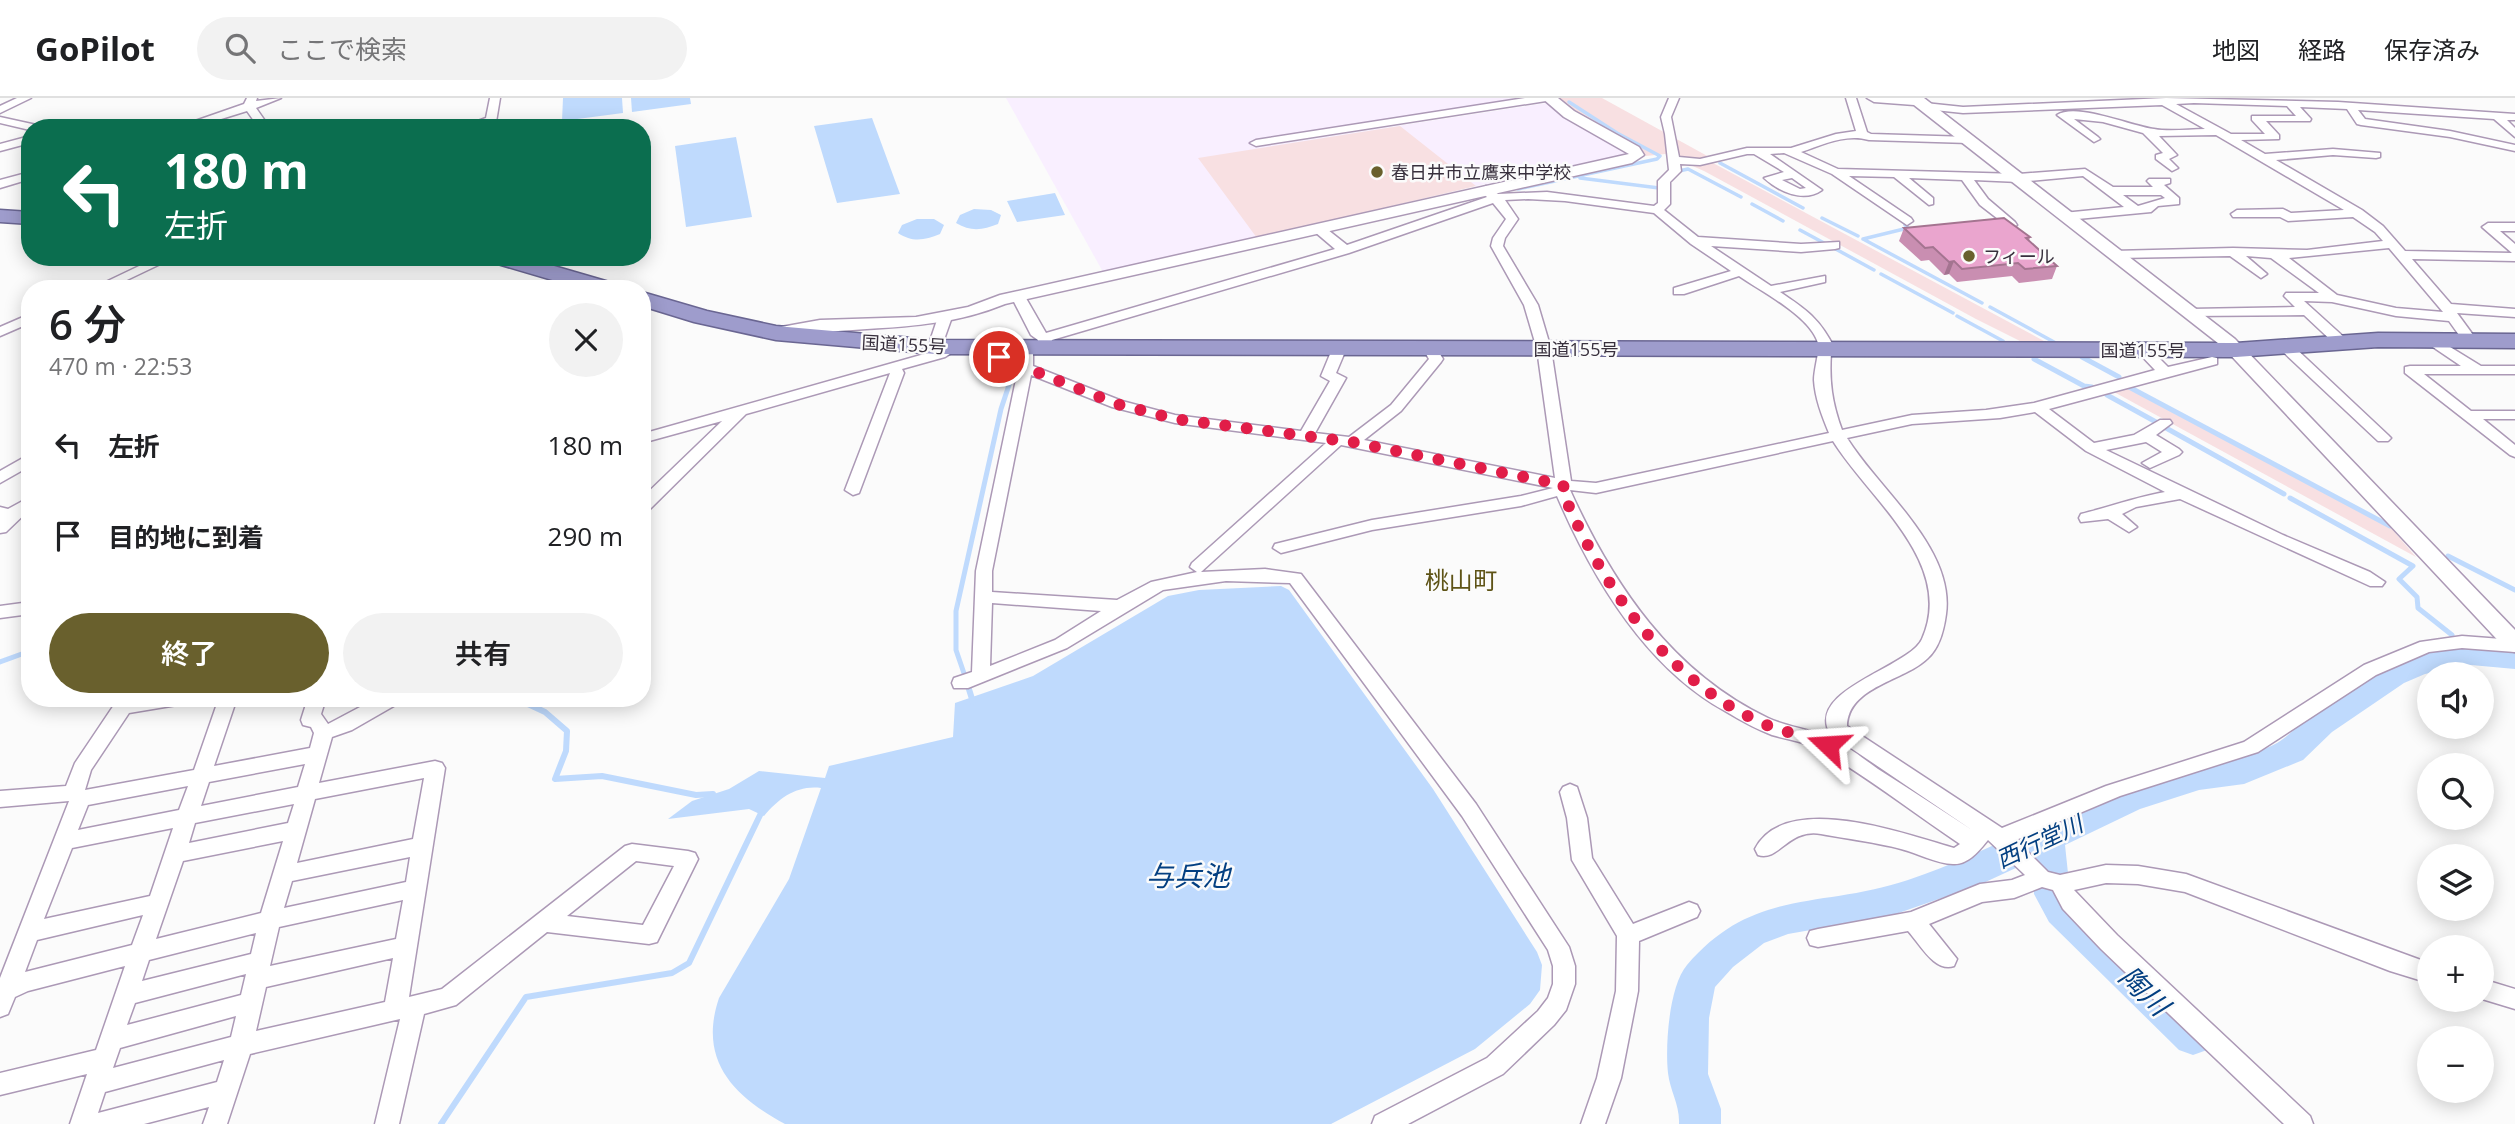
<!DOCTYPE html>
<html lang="ja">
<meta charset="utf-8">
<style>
:root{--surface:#fff;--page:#f2f2f2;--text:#202124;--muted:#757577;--line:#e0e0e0;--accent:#69602d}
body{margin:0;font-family:"Open Sans","Noto Sans JP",sans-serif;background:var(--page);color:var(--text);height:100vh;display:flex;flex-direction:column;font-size:26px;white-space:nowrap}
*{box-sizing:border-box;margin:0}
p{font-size:23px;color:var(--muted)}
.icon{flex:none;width:38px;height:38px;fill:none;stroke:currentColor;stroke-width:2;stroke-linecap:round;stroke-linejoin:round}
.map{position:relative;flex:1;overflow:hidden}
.details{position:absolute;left:21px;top:182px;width:630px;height:427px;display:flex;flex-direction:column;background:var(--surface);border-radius:28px;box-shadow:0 4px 18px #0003}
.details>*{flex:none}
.top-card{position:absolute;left:21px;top:21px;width:630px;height:147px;border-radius:28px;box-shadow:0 4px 18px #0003;background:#0b6e4f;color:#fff;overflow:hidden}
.buttons{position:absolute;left:2417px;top:564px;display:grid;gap:14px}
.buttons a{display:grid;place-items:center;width:77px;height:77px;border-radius:50%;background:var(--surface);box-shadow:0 4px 18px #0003;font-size:35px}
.pin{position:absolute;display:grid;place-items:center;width:60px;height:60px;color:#fff;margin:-30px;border:4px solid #fff;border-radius:50%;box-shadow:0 2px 7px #0007}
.me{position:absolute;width:77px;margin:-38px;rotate:290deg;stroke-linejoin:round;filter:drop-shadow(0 0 5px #0008)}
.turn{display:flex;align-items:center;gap:24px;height:147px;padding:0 28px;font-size:32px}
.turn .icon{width:91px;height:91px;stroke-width:2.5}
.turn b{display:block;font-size:49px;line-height:60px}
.round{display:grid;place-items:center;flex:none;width:74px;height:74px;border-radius:37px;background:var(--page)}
.overview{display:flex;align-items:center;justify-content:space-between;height:119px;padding:0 28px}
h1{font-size:42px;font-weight:600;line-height:52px}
.button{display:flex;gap:14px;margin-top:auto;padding:14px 28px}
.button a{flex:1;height:80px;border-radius:42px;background:var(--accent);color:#fff;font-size:28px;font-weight:600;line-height:80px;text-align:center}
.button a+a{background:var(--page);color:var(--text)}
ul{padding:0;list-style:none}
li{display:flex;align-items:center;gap:21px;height:91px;padding:0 28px}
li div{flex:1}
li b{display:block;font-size:26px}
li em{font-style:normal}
header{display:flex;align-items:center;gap:42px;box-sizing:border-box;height:98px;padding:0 35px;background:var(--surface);border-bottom:2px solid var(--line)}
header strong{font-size:33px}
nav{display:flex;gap:38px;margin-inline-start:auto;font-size:24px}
.search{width:490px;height:63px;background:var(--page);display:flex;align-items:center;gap:18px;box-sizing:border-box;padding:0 24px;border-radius:38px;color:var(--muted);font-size:26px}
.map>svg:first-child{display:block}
</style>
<header>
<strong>GoPilot</strong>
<div class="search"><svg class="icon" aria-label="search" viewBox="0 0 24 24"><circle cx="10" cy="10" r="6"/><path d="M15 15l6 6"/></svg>ここで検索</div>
<nav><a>地図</a><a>経路</a><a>保存済み</a></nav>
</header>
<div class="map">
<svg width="2515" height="1026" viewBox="0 0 2515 1026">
<rect width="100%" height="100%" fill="#fbfbfb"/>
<path fill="#f9efff" d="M1006 0H1524L1252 43 1258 49 1547 5 1562 17 1627 53 1626 57 1476 88 1103 174Z"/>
<path fill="#f8e0e2" d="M1558 0H1602L1711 60 1713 65 2044 243H2020L1976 221 1704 73 1665 56 1646 58 1640 51 1575 15Z
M1400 28 1476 88 1257 140 1198 60Z
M2129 290 2390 429 2416 459 2114 294Z"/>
<path fill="#bfdafd" d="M563 0H622L623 15 562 23Z
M631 0H690L691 6 632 14Z
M872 20 900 96 837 105 814 28Z
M736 39 752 119 686 129 675 48Z
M1055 95 1065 117 1017 124 1007 103Z
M974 111 991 112 1001 117 998 126C983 132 971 134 956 125L960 117Z
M917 121H934L944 127 940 136C925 142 913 145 898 135L902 127Z
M1281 488 1289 492 1433 691 1537 854 1542 867 1540 892 1530 906 1475 951 1331 1026H785C733 998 698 962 719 900L789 781 821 690C797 687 779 700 764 718L749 711 668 721 692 703 729 691 759 673 825 680 829 668 953 639 955 605 1033 578 1168 498 1199 492Z"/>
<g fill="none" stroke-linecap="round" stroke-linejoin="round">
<path stroke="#bfdafd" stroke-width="3.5" d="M1720 65 1803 110
M1679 73 1688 71 1741 99
M1580 80 1659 90
M1518 91 1657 61 1660 58 1617 35 1569 4
M1752 106 1783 123
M1822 120 1858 138
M1800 132 1824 145
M1863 141 1982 205
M1863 141 1908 130 1905 127 1909 125
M1832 149 1874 172
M1881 176 1953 215
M1990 209 2054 244
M1957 218 2003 243"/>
<path stroke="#bfdafd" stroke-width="5" d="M2082 259 2119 279
M2034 261 2084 288 2092 289
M2129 289 2390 428
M2107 297 2156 324
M2166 330 2284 396
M2290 400 2413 468 2399 481 2417 499 2418 510 2452 537
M2448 458 2515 492
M0 564 30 553
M968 587 956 552V513L1001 311 1014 272"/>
<path stroke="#bfdafd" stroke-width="6" d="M967 585 973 604
M515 600 545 614 567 633 566 653 555 681 602 678 696 697 713 696
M441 1026 526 899 672 875 689 865 762 713"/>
<path fill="#bfdafd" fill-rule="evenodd" d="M2471 545 2515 549V571L2471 567 2425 576 2404 585 2332 634 2303 662 2244 686 2199 692 2140 711 2065 747 2070 794 2075 802 2207 926 2213 939 2207 952 2193 957 2179 952 2049 824 2034 796 2031 763 1979 787 1890 818 1788 836 1764 845 1733 869 1715 889 1709 920 1708 976 1721 1011V1026H1679C1680 1007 1670 993 1668 975 1665 948 1669 888 1687 867 1754 789 1822 811 1908 782 1980 758 2045 720 2116 693 2142 683 2170 673 2196 667 2227 659 2247 661 2277 645 2289 638 2299 626 2310 618 2339 595 2374 570 2409 558 2429 551 2451 549 2471 545Z"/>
<defs>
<path id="minor" d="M17 0H31L0 15V8Z
M247 0H257L256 3 281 0 256 10 270 30H259L247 13 192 30H175L244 6Z
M490 0H500L495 30H484V27L459 30 486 20Z
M1525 0H1551L1546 3 1256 48 1250 45 1256 42Z
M1669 0H1679L1671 19 1679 59 1700 61 1747 50H1791L1836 36 1856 33 1846 0H1856L1867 34 1871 36 1969 39 1975 42 1969 45 1869 42C1846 35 1822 47 1801 54L1838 71 2019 76 2085 71 2113 89H2153L2147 83 2149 81H2170V85L2164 87 2179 100V106L2158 108 2151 114 2067 122 2063 121V115L2124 109 2083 78 2019 84 1974 82 1988 101 2015 124 2017 127 2011 131 1980 107 1962 82 1909 80 1933 100V106L1929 107 1894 79 1849 78 1911 120 1913 123 1907 127 1832 76 1784 55 1770 56 1822 92C1804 105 1779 94 1764 80L1784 74 1754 56H1747L1700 67 1680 66 1681 73 1670 84V106L1664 112 1698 139 1801 146 1839 144V150L1835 151 1801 154 1711 148 1771 188 1825 178V184L1780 194C1807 212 1820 221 1835 251L1831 255C1829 283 1832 305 1842 332L1912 317 1986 312 2034 305 2155 272 2136 252 2143 248 2148 249 2168 269 2212 259 2217 260V266L2049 311 2094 345 2134 337 2160 322H2170L2172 325 2156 337 2179 351 2182 354 2179 357 2150 370 2142 365 2162 354 2146 344 2106 352 2283 437 2370 474 2385 484 2382 488H2370L2180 401 2136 409 2122 416 2137 429 2129 434 2108 421 2081 424 2079 420 2081 416C2110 409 2136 399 2165 394L2086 353 2035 314 2000 320 1912 326 1847 340C1879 392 1955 450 1946 516 1944 531 1940 549 1928 560 1905 583 1848 588 1847 628L2002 730 2106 688 2244 644 2364 567 2420 544 2462 538 2515 542V554L2462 550 2429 554 2376 577 2258 654 2120 698 2016 742 2048 774 2060 777 2106 767 2138 768 2186 776 2429 865V885L2390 873 2185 794 2138 786 2106 785 2074 792 2117 837 2310 1018 2313 1026H2284L2101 851 2063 811 2053 792 2042 789 2014 800 1982 804 1929 826 1957 861 1954 868C1935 875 1920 846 1908 833L1818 849 1810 847 1807 840 1810 833 1818 831 1911 814 1980 786 2012 782 2025 777 1988 742C1979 753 1968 767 1953 766 1937 766 1917 755 1901 751 1875 744 1847 741 1821 736 1788 730 1779 764 1758 757L1755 751C1785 692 1905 736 1954 750L1960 746C1914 715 1870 681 1823 653 1808 644 1789 642 1772 637 1756 631 1740 622 1725 613 1645 569 1592 479 1557 398L1521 408 1372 432 1281 455 1273 450 1275 446 1372 422 1521 398 1553 390 1341 347 1201 474 1265 471 1301 476 1476 706 1569 849 1575 868V886L1566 912 1554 927 1503 976 1408 1026H1372L1375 1018 1487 960 1538 913 1548 900 1553 886V868L1548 852 1462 718 1290 485 1226 483 1163 492 1067 550 968 590H954L952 585 954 580 972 574 976 473 1018 272 994 262 992 259 995 246H1005L1006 257 1020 262 1023 256H1033V268L1122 303 1175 317 1301 333 1330 283 1321 278 1333 249 1335 246H1345L1347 249 1336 275 1346 280 1315 335 1349 339 1391 307 1429 261 1423 251 1430 247 1435 248 1443 261 1441 264 1401 313 1364 342 1555 380 1537 251 1524 207 1491 148 1493 140 1506 121 1493 105 1349 155 1052 242 1049 252 1044 253 1037 249 1038 242 1031 237 1011 198 1013 195H1023L1046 235 1335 151 1315 134V128H1323L1347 147 1487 99 1480 92 1486 88 1498 96 1547 94 1654 108 1658 105V83L1669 72 1665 36 1661 19ZM1792 80 1806 90 1800 91 1782 82ZM2123 97H2161L2165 100 2138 108ZM1528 101 1565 103 1654 115 1691 146 1731 173 1674 190V196H1684L1739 178C1762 194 1810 218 1818 245 1820 253 1814 271 1814 282 1815 300 1822 318 1829 335L1596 385 1571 383 1551 251 1538 207 1503 148 1505 140 1518 121 1505 102ZM1031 277 1112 309 1175 325 1326 345 1192 465 1190 469 1197 474 1151 484 1117 502 992 494V473ZM1833 343C1869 401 1956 465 1922 541 1909 570 1805 591 1830 636L1972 732C1941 712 1910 691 1878 671 1864 661 1849 649 1834 642 1813 631 1789 630 1768 620 1672 574 1613 487 1570 392L1596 395ZM992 505 1101 513 1055 542 990 568Z
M2166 0 2338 4 2515 16V22H2507L2515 30V39L2494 21 2358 12 2365 21 2450 33 2515 47V53L2450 39 2361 27 2357 26 2347 11 2300 9 2311 21 2310 23H2266L2279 37V41L2241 42 2265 56 2333 51 2380 55V59L2376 60 2333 57 2276 62 2362 112 2383 128 2405 153 2512 155 2482 129 2488 125H2515V133H2500L2515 146V163L2412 161 2451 206 2515 211V219L2457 215 2476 241 2469 245 2464 244 2449 223 2396 218 2332 204 2304 203 2346 241 2348 244 2341 248 2336 247 2304 217 2186 218 2184 215 2191 211 2295 209 2284 198 2286 195H2319L2271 160 2246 158 2267 176 2261 180 2230 158 2117 160 2113 159V153L2233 150 2307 152 2383 143 2375 134 2353 119 2288 123 2280 119H2233L2231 116 2237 112 2283 111 2291 115 2344 112 2216 37 2159 38 2177 57 2169 61 2178 70 2172 73 2156 61V57L2163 55 2143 35 2103 24 2074 21 2098 39 2100 41 2094 44 2057 17C2076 4 2131 28 2154 31 2170 34 2189 31 2205 31L2162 7 1963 15 1925 11 1920 8 1925 5 1963 9ZM2194 5 2287 8 2296 18H2252V22L2265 36H2231L2176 6ZM2389 150 2443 214 2396 210 2337 197 2289 160Z
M0 19 41 28 42 30 30 32 0 25Z
M30 38V45L0 53V46Z
M30 74V81L0 90V82Z
M158 159H175L108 191H91Z
M945 215 952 219 941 250 954 245 961 249 945 259 902 271 904 275 859 395 853 397 845 392 890 275 746 316 648 413 642 414V400L722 323 642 345V336L935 253 928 249 938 219Z
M30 216V225L0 238V229Z
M2429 236 2481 268H2515V276H2424L2471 313H2515V321H2483L2515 347V359L2510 357 2405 275V269L2410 268H2461L2424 243 2422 240Z
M2286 245 2291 246 2388 337 2391 340 2388 343H2378L2281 252 2279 249Z
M30 356V368L0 385V373Z
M30 399V411L6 434 0 435V409L8 411Z
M30 504V516L0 520V508Z
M134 600H186L184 605 177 607 129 615 91 672 85 692 194 672 219 600H237L214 668 310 650 314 635 311 629 303 627 301 622 308 600H326L321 616 328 626 377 600H401L399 605 352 632 332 639 319 685 435 663 442 665 445 670 409 899 442 891 625 748 632 746 688 753 695 755 698 761 657 844 649 846 547 834 456 907 424 916 399 1026H375L400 921 250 956 227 1026H203L209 1009 144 1026H70L87 976 0 997V975L96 952 125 868 28 893 15 899 8 916 0 919V880L69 703 0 709V693L66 688 75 665 116 604ZM305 666 298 689 201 708 209 684ZM424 680 413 741 297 765 315 701ZM188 688 179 712 78 732 88 707ZM294 706 288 725 189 745 195 725ZM173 730 150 798 44 821 72 750ZM283 743 261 815 156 841 183 763ZM410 759 406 784 284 810 292 783ZM636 763 674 768 643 827 567 818ZM403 802 396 841 270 868 279 829ZM143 817 132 847 25 874 37 842ZM256 835 251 856 142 883 149 862ZM393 860 385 904 256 933 266 889ZM246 876 241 897 127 927 135 905ZM236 918 231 939 113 970 120 950ZM224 962 217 984 98 1015 105 994Z
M1570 686 1577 689 1587 720 1592 760 1633 826 1689 804 1697 807 1700 813 1697 819 1639 843 1638 893 1621 980 1605 1026H1581L1597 980 1616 893 1617 838 1572 762 1567 720 1560 694 1563 689Z
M2482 881 2515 891V911L2482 901Z"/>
<path id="tertiary" d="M1542 0H1558L1574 13 1639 49 1644 57 1632 65 1005 206C930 237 855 226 776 240L767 235 770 231 820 222 916 219 968 209 1000 197 1629 56 1564 19Z
M1867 0H1924L2235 241 2515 532V554L2507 552 2223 249 1914 7 1874 4Z"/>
<path id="trunk" d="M0 112 30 114V126L0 124Z
M488 159H523L616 186 619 191H583L491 164Z
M642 194 707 213 776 228 935 242 2236 245 2378 235 2515 236V250L2378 249 2236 259 935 256 776 242 694 224 642 208Z"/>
</defs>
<use href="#minor" stroke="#ac99b6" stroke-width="3"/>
<use href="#tertiary" stroke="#ac99b6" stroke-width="3"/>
<use href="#trunk" stroke="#6a6692" stroke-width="3"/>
<use href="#minor" fill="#fff" fill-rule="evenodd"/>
<use href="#tertiary" fill="#fff" fill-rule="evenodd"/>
<use href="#trunk" fill="#9e9ccc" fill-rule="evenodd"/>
</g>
<path fill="#c98eb1" d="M1904 130 2030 139 2029 143 2057 168 2052 181 2019 185 2012 178 1957 184 1949 176 1944 177 1929 162 1921 163 1899 143Z"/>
<path fill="#a47490" d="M1954 163 1949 176 1944 177 1949 164Z"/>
<path fill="#eaa5ce" stroke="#a47490" stroke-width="2" d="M2004 120 2030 139 2026 140 2057 168 2025 171 2018 165 1962 171 1954 163 1949 164 1933 149 1925 150 1904 130Z"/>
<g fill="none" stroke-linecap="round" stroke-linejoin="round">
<path stroke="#e11d48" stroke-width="12" stroke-dasharray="0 21.6" d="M999 259 1117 306 1175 321 1352 344 1564 387 1562 392C1601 487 1666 582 1762 625 1783 635 1807 637 1828 647"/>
</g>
<g fill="#69602d" stroke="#fbfbfb" stroke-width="2.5">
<circle cx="1377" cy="74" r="7"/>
<circle cx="1969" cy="158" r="7"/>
</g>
<g text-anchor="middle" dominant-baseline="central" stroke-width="5" stroke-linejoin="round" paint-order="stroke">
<g font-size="18" fill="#38303d" stroke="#fbfbfb" text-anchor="start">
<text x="1391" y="74">春日井市立鷹来中学校</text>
<text x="1983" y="158">フィール</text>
</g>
<g font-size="18" fill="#38303d" stroke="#fbfbfb">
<text transform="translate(904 246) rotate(3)">国道155号</text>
<text x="1576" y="251">国道155号</text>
<text x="2143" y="252">国道155号</text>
</g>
<g font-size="23" font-style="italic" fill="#033f81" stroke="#fbfbfb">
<text transform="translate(2039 743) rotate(-25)">西行堂川</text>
</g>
<g font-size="24" fill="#5e5316" stroke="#fbfbfb">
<text x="1461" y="481">桃山町</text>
</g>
<g font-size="28" font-style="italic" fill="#033f81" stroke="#fbfbfb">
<text x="1188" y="777">与兵池</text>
<text transform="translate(2145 892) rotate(44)">陶川</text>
</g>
</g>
</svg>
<div class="buttons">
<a><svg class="icon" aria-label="sound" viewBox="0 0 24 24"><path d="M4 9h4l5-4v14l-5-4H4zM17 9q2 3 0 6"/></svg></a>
<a><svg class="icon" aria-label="search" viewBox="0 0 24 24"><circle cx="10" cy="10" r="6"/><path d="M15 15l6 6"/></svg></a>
<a><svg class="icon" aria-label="layers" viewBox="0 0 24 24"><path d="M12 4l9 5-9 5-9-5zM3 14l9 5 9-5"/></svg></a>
<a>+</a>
<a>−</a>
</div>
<div class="pin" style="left:999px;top:259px;background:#d93025"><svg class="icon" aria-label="arrive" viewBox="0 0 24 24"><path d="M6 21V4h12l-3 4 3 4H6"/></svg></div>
<svg class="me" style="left:1828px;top:647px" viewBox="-20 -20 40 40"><path d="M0-17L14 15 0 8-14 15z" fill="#e11d48" stroke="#fff" stroke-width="4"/></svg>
<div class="top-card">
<div class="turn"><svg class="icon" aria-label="left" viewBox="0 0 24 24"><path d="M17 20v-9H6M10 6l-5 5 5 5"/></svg><div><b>180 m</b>左折</div></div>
</div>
<section class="details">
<div class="overview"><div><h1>6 分</h1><p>470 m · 22:53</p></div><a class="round"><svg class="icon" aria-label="close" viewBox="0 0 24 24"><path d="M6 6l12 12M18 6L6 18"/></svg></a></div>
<ul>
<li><svg class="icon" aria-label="left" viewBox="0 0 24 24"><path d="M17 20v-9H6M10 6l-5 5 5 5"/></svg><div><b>左折</b></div><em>180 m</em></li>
<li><svg class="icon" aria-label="arrive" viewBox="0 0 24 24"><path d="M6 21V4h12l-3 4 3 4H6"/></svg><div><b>目的地に到着</b></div><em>290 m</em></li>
</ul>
<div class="button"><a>終了</a><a>共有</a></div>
</section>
</div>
